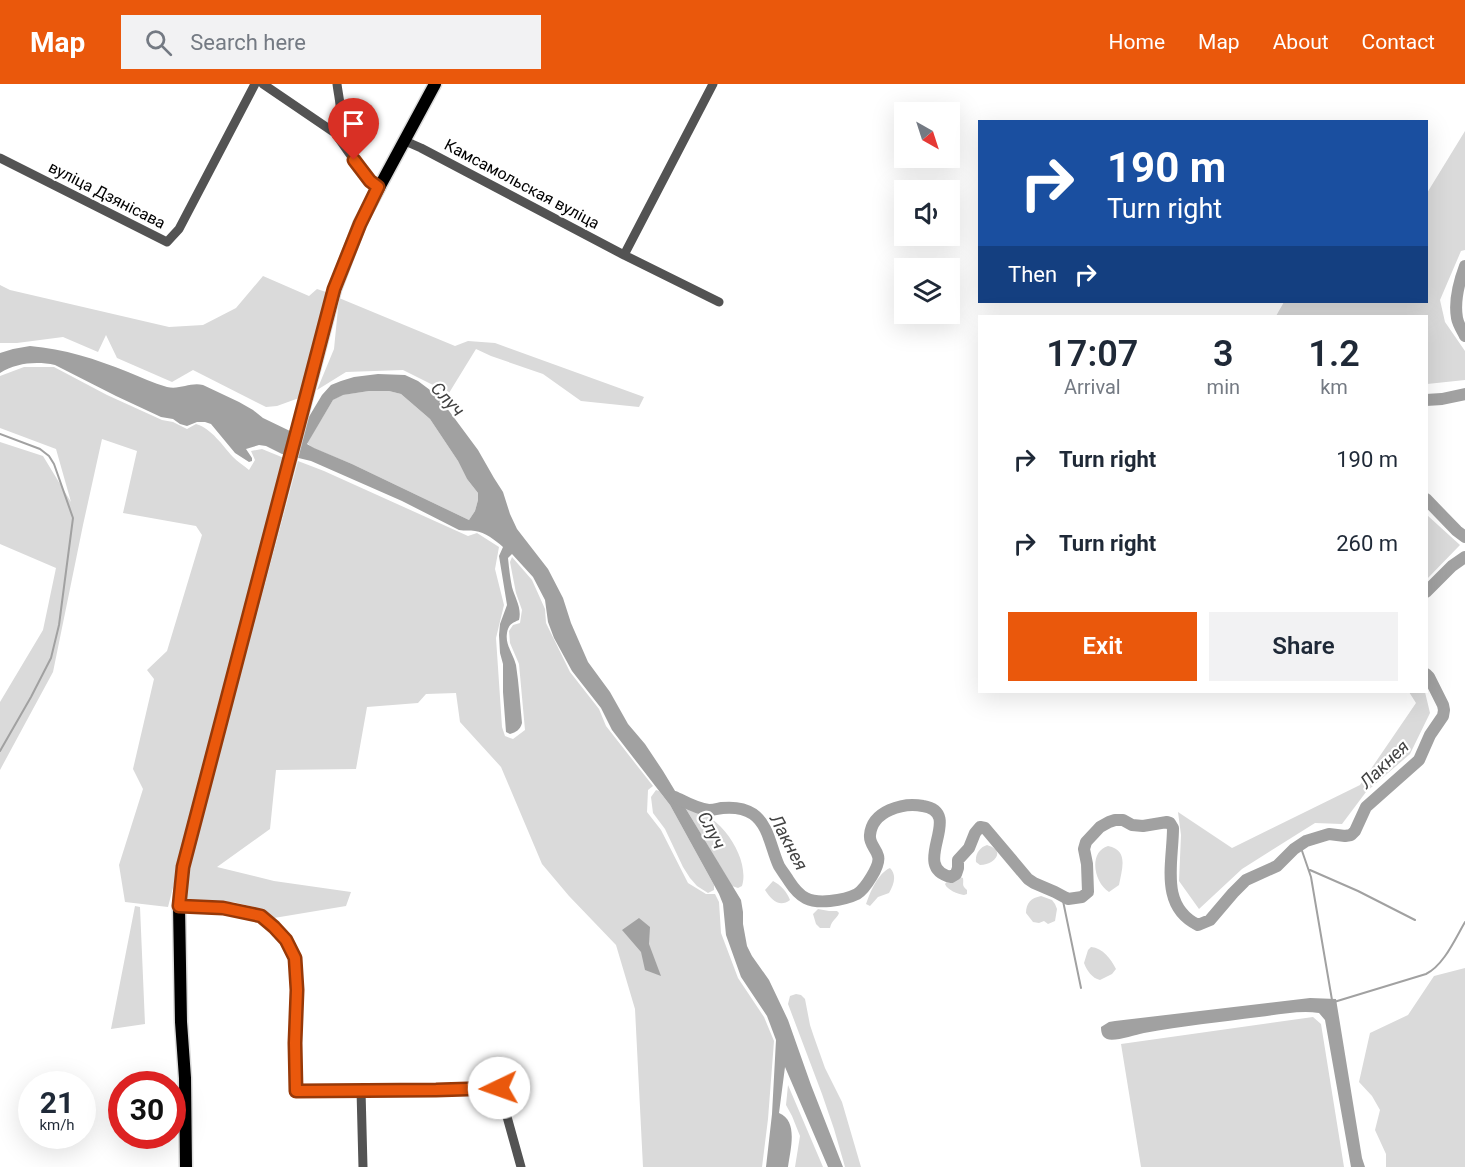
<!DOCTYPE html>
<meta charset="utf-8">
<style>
:root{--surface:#fff;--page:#f2f2f3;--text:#1f2937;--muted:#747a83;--accent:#ea580c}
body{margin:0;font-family:Roboto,sans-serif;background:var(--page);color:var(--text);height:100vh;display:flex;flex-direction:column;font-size:22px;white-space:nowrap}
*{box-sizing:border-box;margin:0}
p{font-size:20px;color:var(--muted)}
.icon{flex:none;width:33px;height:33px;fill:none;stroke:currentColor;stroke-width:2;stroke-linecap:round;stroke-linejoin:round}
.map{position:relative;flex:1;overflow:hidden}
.sheet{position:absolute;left:978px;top:231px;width:450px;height:378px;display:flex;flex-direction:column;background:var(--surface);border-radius:0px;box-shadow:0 6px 24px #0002}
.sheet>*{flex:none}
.hud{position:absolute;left:978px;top:36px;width:450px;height:183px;border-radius:0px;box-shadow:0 6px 24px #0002;background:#1a4fa0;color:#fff;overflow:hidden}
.needle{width:39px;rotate:141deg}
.buttons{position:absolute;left:894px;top:18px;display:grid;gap:12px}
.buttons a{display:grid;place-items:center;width:66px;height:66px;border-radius:0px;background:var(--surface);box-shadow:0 6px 24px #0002;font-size:30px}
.speed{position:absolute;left:18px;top:987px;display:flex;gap:12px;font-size:30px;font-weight:700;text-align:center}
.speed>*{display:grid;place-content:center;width:78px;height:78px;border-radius:50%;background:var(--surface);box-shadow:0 6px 24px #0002;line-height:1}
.speed small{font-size:15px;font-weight:400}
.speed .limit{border:9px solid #d22;background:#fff;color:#111}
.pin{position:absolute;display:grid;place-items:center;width:51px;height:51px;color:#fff;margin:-62px -26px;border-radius:50% 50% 50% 0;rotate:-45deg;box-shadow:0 0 6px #0007}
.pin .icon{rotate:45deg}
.me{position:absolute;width:66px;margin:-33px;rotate:267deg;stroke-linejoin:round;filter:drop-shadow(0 0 4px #0008)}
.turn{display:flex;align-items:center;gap:21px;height:126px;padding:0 30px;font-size:27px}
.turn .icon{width:78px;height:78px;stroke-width:2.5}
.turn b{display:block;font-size:42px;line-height:51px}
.then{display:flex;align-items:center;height:57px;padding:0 30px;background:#0003;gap:12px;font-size:22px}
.eta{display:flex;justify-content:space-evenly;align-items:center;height:102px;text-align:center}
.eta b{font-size:36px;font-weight:600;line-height:42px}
.primary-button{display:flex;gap:12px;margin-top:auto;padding:12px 30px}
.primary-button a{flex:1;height:69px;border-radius:0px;background:var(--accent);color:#fff;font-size:24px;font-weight:600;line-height:69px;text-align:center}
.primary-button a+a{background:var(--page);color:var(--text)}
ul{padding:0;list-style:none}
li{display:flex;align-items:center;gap:18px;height:84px;padding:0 30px}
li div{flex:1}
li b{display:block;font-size:22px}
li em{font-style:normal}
header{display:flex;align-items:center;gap:36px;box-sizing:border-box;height:84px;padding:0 30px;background:var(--accent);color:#fff}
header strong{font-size:28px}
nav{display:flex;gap:33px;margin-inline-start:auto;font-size:21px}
.search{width:420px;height:54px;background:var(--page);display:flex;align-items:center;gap:15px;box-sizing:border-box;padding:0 21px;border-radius:0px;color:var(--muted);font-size:22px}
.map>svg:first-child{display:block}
</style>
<header>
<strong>Map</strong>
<div class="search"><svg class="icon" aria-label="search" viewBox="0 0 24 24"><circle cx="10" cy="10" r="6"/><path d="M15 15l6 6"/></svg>Search here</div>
<nav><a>Home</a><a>Map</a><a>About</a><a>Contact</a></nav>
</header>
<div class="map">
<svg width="1465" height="1083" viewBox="0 0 1465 1083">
<rect width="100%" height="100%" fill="#fff"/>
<path fill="#dadada" d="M1465 47V166L1461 167 1440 216 1445 238 1465 267V296L1427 300 1426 232H1276L1284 218H1426L1427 109Z
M263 192 309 212 317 205 329 209 311 265 299 314 277 322 266 323 193 286 172 298 117 274 106 251 98 268 63 253 17 259H0V201L10 206 169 243 203 241 236 224Z
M339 214 455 262 468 257 495 259 644 313 639 323 581 317 543 290 491 272 476 265 449 309 403 286 346 288 317 306 334 265Z
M24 283H54L107 311 162 336 173 338 187 345 196 340C212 345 222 361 233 373 238 378 243 381 249 386L255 376 251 367 262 365 284 374 168 823 125 818 119 781 143 705 133 685 154 595 147 586 167 567 202 451 196 442 123 429 137 367 102 355 83 441 53 588 0 686V618L43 546 56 484 0 460V358L43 372 71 418 56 365 0 344V292Z
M369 307H389L401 310 430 335 458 377 467 395 478 409V416L475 427 469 436 352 380 313 364 307 359 333 316 342 311Z
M298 377 324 387 468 452 477 449 499 463 495 485 504 521 496 554 502 643 505 652 513 655 525 646 519 580 510 559 509 547 513 541 520 539 522 526 516 509 510 478 512 473 532 496 545 525 546 539 570 588 599 625 606 642 653 702 648 706 647 728 661 746 688 799 706 810H715L719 818 721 849 738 894 764 933 774 957 768 1035 762 1083H643L635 925 616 861 569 812 542 780 501 683 460 638 456 609 426 610 418 619 367 623 356 685 276 686 270 745 217 783 274 797 351 808 346 822 274 834 258 824 233 818H186L188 786Z
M1427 431 1460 461 1427 495Z
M1409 608H1425L1430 629 1410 670 1366 708 1342 740 1315 739 1242 785 1199 825 1179 797 1181 751 1178 728 1232 764 1360 701 1416 619Z
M656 706 659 707 670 721 714 801V806L708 809 697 802 690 794 683 783 665 745 653 729 651 713Z
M686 725C717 725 751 773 742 802L738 804 732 802Z
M987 761C1007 767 994 781 980 781L976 778C975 770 980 763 987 761Z
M1108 762C1129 766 1122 785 1119 801L1109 808C1094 799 1088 768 1108 762Z
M890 784C897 791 894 801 889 809L878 813 870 822 866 820C870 808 878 789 890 784Z
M960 793 963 794C964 801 961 800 967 806V810L964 811C958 810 947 806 945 800L948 796Z
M773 797C781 801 787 808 790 816 780 824 771 816 765 806Z
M1041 812 1052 816 1055 820 1057 825 1055 837 1048 840 1044 837 1039 839 1033 838 1026 829C1026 819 1031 814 1041 812Z
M135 822 140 823 145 940 111 945Z
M818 825 829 827H837L839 829C837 835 832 835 830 844H820L816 840 813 830Z
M1091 863C1103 864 1111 875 1116 885L1112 890 1100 896C1092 894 1087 887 1084 879L1088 866Z
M1465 884V1083H1386V1070L1375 1046 1380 1026 1372 1012 1359 998 1370 949 1408 931 1434 892Z
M796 910 801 911 805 915 810 941 814 953 825 984 842 1018 861 1083H845L834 1045 822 1010 788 920 790 912Z
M1313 933 1321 940 1344 1083H1141L1121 960Z
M788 1001 823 1083H795L800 1052 792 1032 786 1021Z"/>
<path fill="#a1a1a1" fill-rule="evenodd" d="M30 262C64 265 96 275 128 288 141 293 153 299 167 303 180 306 190 298 203 301L239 318 253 326 263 334 290 347 307 336 322 311 331 301 341 297 354 293 378 290 405 291 418 297 438 312 478 366 494 394 503 408 510 430 517 445 548 485 563 514 571 539 588 578 610 608 628 640 645 660 663 687 741 816 743 828V840L747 862 752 872 769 896 788 936 811 1001 843 1083H828L785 983 779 1029C799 1037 790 1066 788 1083H766L772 1030 776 956 767 932 741 893 726 851 723 820 719 810 670 721 612 646 601 624 572 587 554 554 548 538 545 516 533 493 512 470 508 474C509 484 510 493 512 503 515 514 522 524 519 536 512 539 508 541 507 549 505 561 513 569 516 581 519 600 520 620 522 639 520 646 516 648 510 650L506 648 503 608V580L500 569 499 551 500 540 507 521 499 472 503 463C495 456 485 448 475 447 470 446 465 447 459 446L402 417 311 377 282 370 266 362 259 361 246 365 252 374V377L249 378 235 369 211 340 205 338H197L187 342 180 340 173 335 161 333 116 312 55 281C36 277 16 279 0 289V269L13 265ZM369 307H389L401 310 430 335 458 377 467 395 478 409V416L475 427 469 436 352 380 314 364 307 360 333 316 343 311Z
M639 834 650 843 649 860 661 892 645 886 641 868 622 846Z
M1310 914 1336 915 1362 1074 1365 1083H1351L1325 936 1319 929C1299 926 1278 931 1259 933 1220 938 1182 942 1144 949 1135 951 1114 958 1107 955 1102 953 1101 948 1101 943L1109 938 1115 937Z"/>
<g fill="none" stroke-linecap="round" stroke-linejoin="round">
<path stroke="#a1a1a1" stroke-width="2" d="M0 350 40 365 49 372 54 380 73 434 59 541 51 574 31 613 0 667
M1300 761 1311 793 1332 916
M1310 786 1358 807 1415 836
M1062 812 1081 904
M1334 918 1426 890C1444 881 1455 855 1465 838"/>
<path stroke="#a1a1a1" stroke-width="12" d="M1465 182C1459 198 1454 217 1457 234 1458 240 1462 246 1465 252
M1426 316 1442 315 1465 310
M1426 415 1457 447 1465 453
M1426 508 1452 482 1465 473
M675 713C685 718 697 725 709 726 714 726 717 725 722 724 732 723 744 724 753 730 769 741 771 765 779 782 782 787 786 792 789 797 800 814 809 819 830 817 839 816 849 814 857 810 865 805 881 781 878 772 876 764 869 760 870 751 872 727 903 718 923 722 966 729 908 783 951 793L956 790 958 784V776L969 764 975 749 980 743 985 744 1028 795 1034 799 1055 808 1068 815 1082 813 1088 808 1087 780 1084 765 1086 758 1100 743 1109 738 1115 736H1123L1132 741 1143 742 1167 738 1170 739 1173 744C1173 778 1159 822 1198 841L1210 836 1233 809 1246 796 1277 782 1294 765 1306 757 1329 750 1345 752 1351 751 1355 747 1366 723 1419 676 1430 651 1443 632 1444 626 1443 621 1429 593 1426 590"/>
<defs>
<path id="major" d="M186 1083 185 994 181 938 179 822 183 783 335 205 360 139 435 0"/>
</defs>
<use href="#major" stroke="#dbdbdb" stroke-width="15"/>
<path stroke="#535353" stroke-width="9" d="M263 0 335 49 363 89 370 97 378 103
M335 49C345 34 339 17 337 0
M405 57 421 64 624 171 719 218
M0 74 167 158 179 145 255 0
M624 171 713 0
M179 822 223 824 261 832 274 843 286 856 295 874 297 906 295 959 296 1007 436 1006 499 1004 521 1083
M361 1006 363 1083"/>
<use href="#major" stroke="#000" stroke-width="12"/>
</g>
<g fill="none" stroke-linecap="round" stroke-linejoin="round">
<defs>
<path id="route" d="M354 76 370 97 378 103 360 140 334 205 183 783 179 822 223 824 261 832 274 843 286 856 295 874 297 906 295 959 296 1007 436 1006 499 1004"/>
</defs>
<use href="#route" stroke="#983908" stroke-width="15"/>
<use href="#route" stroke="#ea580c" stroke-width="10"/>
</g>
<g text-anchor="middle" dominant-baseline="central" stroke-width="4.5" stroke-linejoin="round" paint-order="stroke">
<g font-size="16" fill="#000" stroke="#fff">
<text transform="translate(522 100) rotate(28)">Камсамольская вуліца</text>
<text transform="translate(107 111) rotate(27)">вуліца Дзянісава</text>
</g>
<g font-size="18" font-style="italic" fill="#424242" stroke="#fff">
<text transform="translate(448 315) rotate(47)">Случ</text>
<text transform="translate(1384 680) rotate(-44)">Лакнея</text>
<text transform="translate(712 746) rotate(62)">Случ</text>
<text transform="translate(789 758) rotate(62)">Лакнея</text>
</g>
</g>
</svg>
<div class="buttons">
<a><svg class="needle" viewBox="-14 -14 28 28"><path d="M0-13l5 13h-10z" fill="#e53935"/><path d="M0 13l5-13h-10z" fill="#747a83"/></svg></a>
<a><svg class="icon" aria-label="sound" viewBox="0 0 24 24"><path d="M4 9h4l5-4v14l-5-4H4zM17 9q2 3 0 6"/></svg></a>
<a><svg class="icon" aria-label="layers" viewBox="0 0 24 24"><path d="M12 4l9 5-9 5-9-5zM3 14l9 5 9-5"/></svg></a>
</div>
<div class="speed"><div>21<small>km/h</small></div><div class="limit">30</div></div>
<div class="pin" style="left:354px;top:76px;background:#d93025"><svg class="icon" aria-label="arrive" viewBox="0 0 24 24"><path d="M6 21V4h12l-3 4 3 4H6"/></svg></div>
<svg class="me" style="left:499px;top:1004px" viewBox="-20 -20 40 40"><circle r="19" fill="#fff"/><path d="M0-13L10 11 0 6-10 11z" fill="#ea580c"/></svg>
<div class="hud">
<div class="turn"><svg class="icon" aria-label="right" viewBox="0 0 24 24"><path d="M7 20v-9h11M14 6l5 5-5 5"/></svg><div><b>190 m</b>Turn right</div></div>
<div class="then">Then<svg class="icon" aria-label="right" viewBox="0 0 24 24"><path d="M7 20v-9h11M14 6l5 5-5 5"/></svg></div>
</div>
<section class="sheet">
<div class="eta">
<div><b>17:07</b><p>Arrival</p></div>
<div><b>3</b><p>min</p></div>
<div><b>1.2</b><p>km</p></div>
</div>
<ul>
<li><svg class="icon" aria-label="right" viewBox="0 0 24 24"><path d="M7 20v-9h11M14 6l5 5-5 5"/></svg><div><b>Turn right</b></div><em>190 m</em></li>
<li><svg class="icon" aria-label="right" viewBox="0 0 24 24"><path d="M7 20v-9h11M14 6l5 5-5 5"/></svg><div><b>Turn right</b></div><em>260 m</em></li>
</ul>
<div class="primary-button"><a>Exit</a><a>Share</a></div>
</section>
</div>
